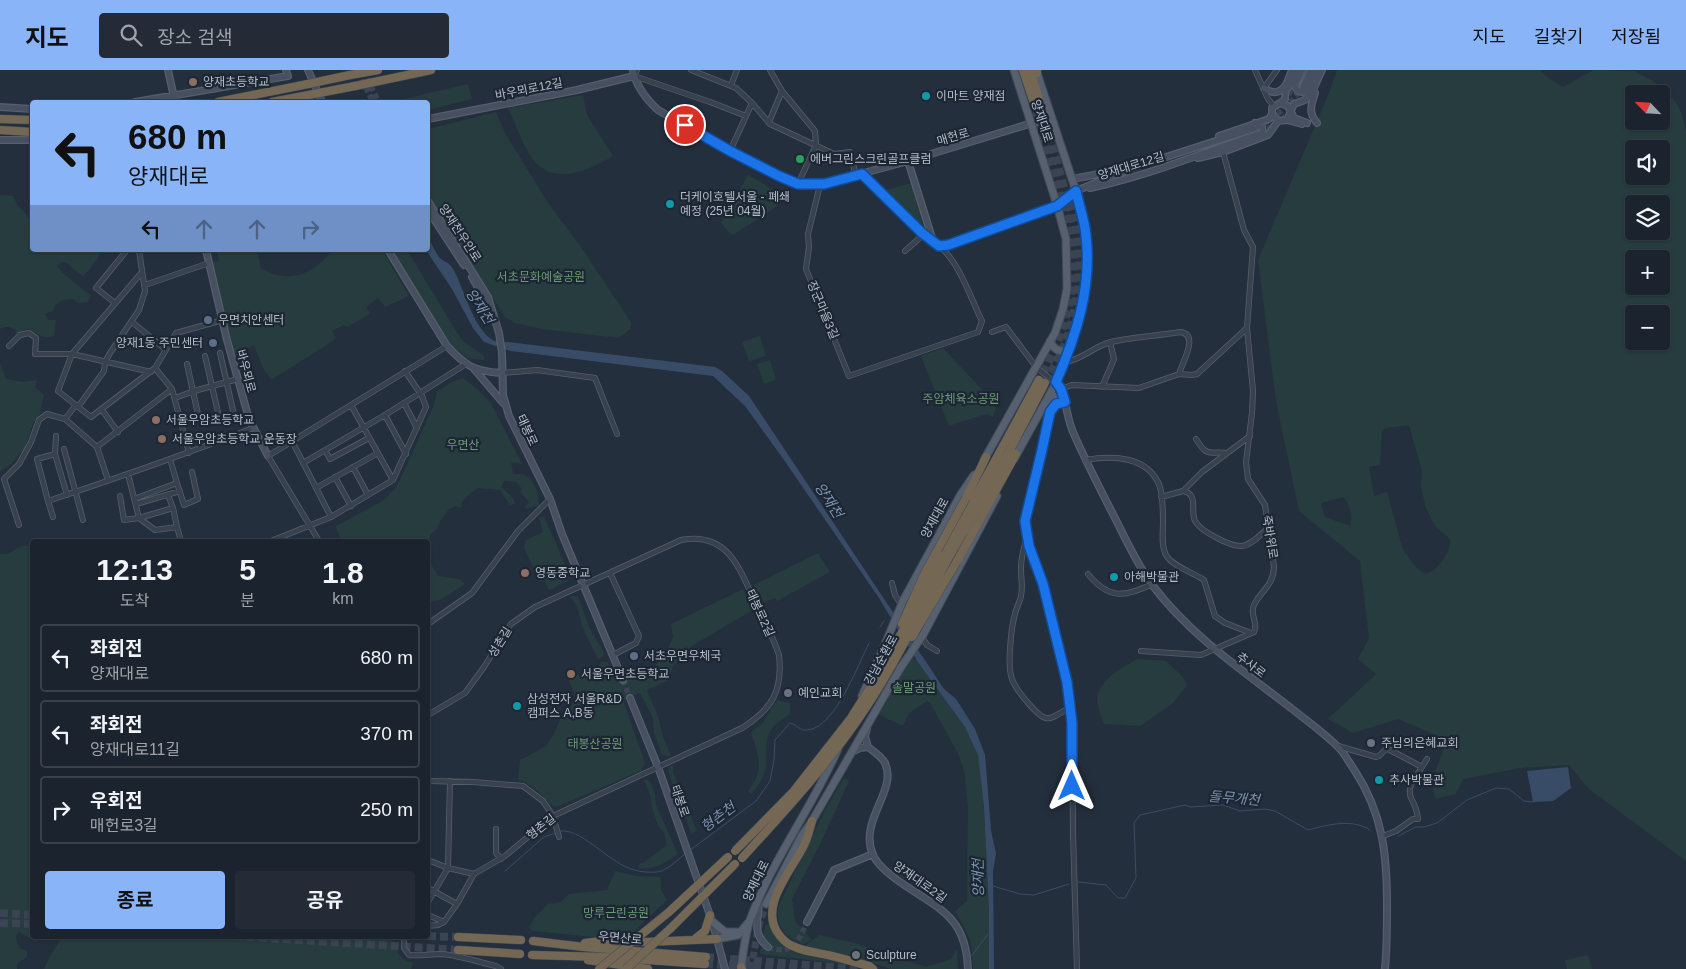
<!DOCTYPE html>
<html lang="ko">
<meta charset="utf-8">
<style>
:root{--surface:#1b232e;--page:#242b36;--text:#f1f3f6;--muted:#a0a4aa;--line:#39404a;--accent:#8ab4f8}
body{margin:0;font-family:Arial,"Noto Sans KR",sans-serif;background:var(--page);color:var(--text);height:100vh;display:flex;flex-direction:column;font-size:19px;white-space:nowrap}
*{box-sizing:border-box;margin:0}
p{font-size:16px;color:var(--muted)}
.icon{flex:none;width:28px;height:28px;fill:none;stroke:currentColor;stroke-width:2;stroke-linecap:round;stroke-linejoin:round}
.map{position:relative;flex:1;overflow:hidden}
.side{position:absolute;left:30px;top:469px;width:400px;height:400px;display:flex;flex-direction:column;background:var(--surface);border-radius:5px;box-shadow:0 1px 4px #0004,0 0 0 1px var(--line)}
.side>*{flex:none}
.top-card{position:absolute;left:30px;top:30px;width:400px;height:152px;border-radius:5px;box-shadow:0 1px 4px #0004,0 0 0 1px var(--line);background:#8ab4f8;color:#111;overflow:hidden}
.needle{width:32px;rotate:295deg}
.tools{position:absolute;left:1625px;top:15px;display:grid;gap:10px}
.tools a{display:grid;place-items:center;width:45px;height:45px;border-radius:5px;background:var(--surface);box-shadow:0 1px 4px #0004,0 0 0 1px var(--line);font-size:25px}
.pin{position:absolute;display:grid;place-items:center;width:42px;height:42px;color:#fff;margin:-21px;border:2px solid #fff;border-radius:50%;box-shadow:0 1px 5px #0007}
.me{position:absolute;width:55px;margin:-28px;rotate:0deg;stroke-linejoin:round;filter:drop-shadow(0 0 4px #0008)}
.turn{display:flex;align-items:center;gap:18px;height:105px;padding:0 15px;font-size:22px}
.turn .icon{width:65px;height:65px;stroke-width:2.5}
.turn b{display:block;font-size:35px;line-height:42px}
.lanes{display:flex;align-items:center;height:48px;padding:0 15px;background:#0003;justify-content:center;gap:25px;direction:ltr}
.lanes .off{opacity:.35}
.eta{display:flex;justify-content:space-evenly;align-items:center;height:85px;text-align:center}
.eta b{font-size:30px;font-weight:700;line-height:35px}
.button{display:flex;gap:10px;margin-top:auto;padding:10px 15px}
.button a{flex:1;height:58px;border-radius:5px;background:var(--accent);color:#111;font-size:20px;font-weight:700;line-height:58px;text-align:center}
.button a+a{background:var(--page);color:var(--text)}
ul{padding:0;list-style:none}
li{display:flex;align-items:center;gap:15px;height:68px;margin:0 10px 8px;padding:0 5px;border:2px solid var(--line);border-radius:5px}
li div{flex:1}
li b{display:block;font-size:19px}
li em{font-style:normal}
header{display:flex;align-items:center;gap:30px;box-sizing:border-box;height:70px;padding:0 25px;background:var(--accent);color:#111}
header strong{font-size:24px}
nav{display:flex;gap:28px;margin-inline-start:auto;font-size:18px}
.search{width:350px;height:45px;background:var(--page);display:flex;align-items:center;gap:12px;box-sizing:border-box;padding:0 18px;border-radius:5px;color:var(--muted);font-size:19px}
.map>svg:first-child{display:block}
</style>
<header>
<strong>지도</strong>
<div class="search"><svg class="icon" aria-label="search" viewBox="0 0 24 24"><circle cx="10" cy="10" r="6"/><path d="M15 15l6 6"/></svg>장소 검색</div>
<nav><a>지도</a><a>길찾기</a><a>저장됨</a></nav>
</header>
<div class="map">
<svg width="1686" height="899" viewBox="0 0 1686 899">
<rect width="100%" height="100%" fill="#242f3e"/>
<path fill="#263c3f" fill-rule="evenodd" d="M1337 0H1540L1547 7 1563 17 1594 0 1634 1 1653 11 1669 24 1677 34 1682 44 1686 62V791L1589 719 1569 695 1521 698 1463 709 1456 724 1435 729 1432 711 1447 670 1398 649 1353 663 1328 649 1376 604 1358 589 1369 568 1360 491 1299 441 1276 331 1258 190 1329 23ZM1634 24H1661V51H1634ZM1634 79H1661V106H1634ZM1634 134H1661V161H1634ZM1634 189H1661V216H1634ZM1634 244H1661V271H1634ZM1409 355 1422 401 1421 417 1426 438 1435 456 1450 469C1452 481 1437 502 1425 504L1415 496 1403 480 1387 422 1374 426 1369 397 1380 395 1382 361 1386 358ZM1343 427C1350 433 1353 448 1350 456L1325 447 1321 433Z
M468 14 472 29 428 40V32H405L404 29Z
M583 25 587 45 613 86C591 99 560 115 537 94 525 82 516 54 508 38Z
M496 42 506 65 549 134 581 177 629 249 631 253 630 259 619 268 542 259 515 253 505 247 432 134 428 126V59Z
M748 105 764 114 784 130 773 139 736 163 731 165 721 153Z
M911 113 923 156 883 121Z
M0 125 13 126 18 136 24 141 32 153V180H102C100 185 88 203 83 206L72 198 67 193 62 192 57 196C61 204 83 218 91 226L88 232 78 233 73 229 63 230 55 235 53 241 45 244 48 250H56L54 266C40 270 40 263 28 259L15 264 16 261C11 256 6 256 0 259Z
M216 180H257L261 198C289 215 314 204 332 180H382L409 226 385 237 378 228 366 237 370 244 347 257 344 255 332 261 336 269 271 310 263 298 254 275 246 279 250 287 247 289 234 281 212 192 219 191Z
M392 180H407L456 261 464 272 483 285 485 288 484 290 467 288 449 273Z
M760 266 766 286 749 291 742 272Z
M943 278 986 324 996 337 993 347 986 344 949 356 921 286Z
M770 290 776 310 764 314 757 294Z
M0 293 6 309 23 312 37 310 35 317 44 325 39 346 33 353 25 378 11 394 0 402Z
M463 308 477 319 491 333 522 394 511 392 513 404C516 404 518 404 521 404 534 406 539 424 539 435L529 438H524L529 432 520 422 522 419 516 412 504 411 501 417 513 428 515 434 510 435 500 420 478 418C470 424 462 427 461 438L456 436 449 439 441 450 437 459 431 464 428 472 431 482V494L438 506 459 509 465 514 442 529 430 532 428 536V471H341L336 456 384 430 397 416 434 335 437 322 453 311Z
M544 446 570 506 566 512 549 520 544 510 539 512 524 477 526 470 543 462 539 448Z
M22 476H32V866H41L36 872 19 862 16 866 17 872 20 878 27 881V887L17 894V899H0V484H7Z
M818 483 830 502 777 531 775 528 763 533 754 515Z
M743 519 753 540 690 577 674 595 667 611 647 620 658 646 663 667 671 686 662 685 654 662 653 648 640 623 623 630 645 693 641 701 559 736 555 737C540 726 539 717 518 710L520 690 545 677 554 664 562 645 577 629 568 609 601 594 600 592H608L617 612 655 596 667 581 673 567 671 554Z
M572 526 578 527C584 541 587 555 595 568 599 575 604 578 603 586L598 589C593 578 586 567 582 556 579 546 578 533 570 527Z
M910 587 917 591 965 657 978 682 984 738 989 842V899H973C973 871 969 865 955 841L967 831 968 738 965 705 959 685 930 633 927 631 909 643 903 656 879 645Z
M1138 589 1166 591 1182 606 1187 615 1174 632 1141 656 1104 654C1102 648 1099 642 1098 636 1093 612 1121 598 1138 589Z
M777 630 790 633V644C783 649 774 654 770 662 764 672 767 686 766 697 764 708 758 716 751 724L748 721C766 699 758 686 751 662L761 655Z
M673 695V702L697 761 691 763 668 701 670 696Z
M845 708 849 711 823 768 792 829 795 851 812 870 803 874C784 866 777 859 778 837L824 742 842 711Z
M644 709 650 711 655 724 656 735 678 784C665 793 655 800 638 798L640 793H643L667 775 664 763 658 755 652 738 650 725Z
M615 801 637 806 661 807V820L667 830 625 870 533 861 529 858 533 850 547 834 561 832 569 824 607 820Z
M770 852 786 876 799 883 858 896 760 884 765 856Z
M819 865 855 873 926 897 951 889 957 879 958 899H891L840 883 806 877V875Z
M63 866H385L397 875 398 884 405 890 413 893 411 899H44L50 886Z
M1588 885 1592 899H1567L1565 890Z"/>
<path fill="#394c67" d="M428 167C432 173 434 181 439 187 442 191 448 192 451 196 465 215 476 279 507 272L715 297 722 301 749 326 944 619 956 629 975 659 985 685 991 760 996 784 993 801 994 899H989V842L984 737 978 685 965 657 917 591 879 528 784 390 745 336 713 306 511 281 484 272 473 258 452 219 426 180H428Z
M1568 697 1571 718 1553 731 1533 732 1527 701Z"/>
<g fill="none" stroke-linecap="round" stroke-linejoin="round">
<path stroke="#394c67" stroke-width="1" d="M880 557 884 551
M560 761C586 758 612 801 646 802 651 802 656 803 661 801 670 798 678 789 686 783
M1398 766 1416 757H1424L1437 753 1467 730 1496 718 1509 719 1524 731 1533 732
M689 781 756 731 770 711 774 690 775 670 790 653C797 655 800 661 808 660 835 657 858 595 869 573
M505 801 544 767 556 763
M1078 812 1106 815 1118 828H1125L1136 808 1134 753 1140 745 1185 735 1190 737 1223 735 1240 741 1265 739 1275 741 1308 760C1327 755 1352 748 1370 760
M993 816 1020 824 1034 825 1069 814
M970 888 988 864"/>
<path stroke="#3a4453" stroke-width="5.5" stroke-dasharray="5.5 3" stroke-linecap="butt" d="M363 1 379 32
M358 2 373 32
M1284 32 1296 13
M1256 58C1275 48 1289 36 1301 19
M1260 63 1278 53 1291 41
M623 610 630 628
M768 877C793 886 798 872 807 852"/>
<path stroke="#3a4453" stroke-width="7" stroke-dasharray="7 3.5" stroke-linecap="butt" d="M751 899 758 859 766 834"/>
<path stroke="#3a4453" stroke-width="8" stroke-dasharray="8 4" stroke-linecap="butt" d="M1039 29 1077 162C1082 195 1078 233 1068 265 1063 282 1053 298 1045 313
M1033 30C1042 61 1050 92 1059 122 1064 139 1071 157 1073 174 1077 223 1063 269 1039 310
M0 843 32 845
M0 853 32 854
M235 866 458 880
M428 866 458 867
M706 887 858 899
M705 894 801 899"/>
<defs>
<path id="street" d="M637 0 634 6 710 32 746 46
M691 0 736 18 752 33 770 54 834 84 850 82 856 106
M770 0 782 21 815 61 816 75 798 114
M1255 0 1268 29 1274 36
M731 15 737 0
M1264 18 1277 0
M769 52 782 21
M730 81 752 33
M862 104 922 163 932 170
M820 115 808 164 809 177 806 199 849 306 978 262 982 251C971 229 959 191 939 176
M914 173 905 181 924 164
M142 202 72 284 58 321 91 347 155 298 176 263 223 250
M145 215 209 193
M115 233 96 218 127 180
M132 252 165 279
M992 262 1006 257 1036 297 1056 313
M9 276 20 265 29 263 36 268 35 284H72L151 302
M220 283 234 345
M205 286 220 351
M1065 292C1082 290 1094 276 1111 272 1133 267 1157 266 1180 262 1200 264 1182 293 1179 304
M187 294 199 349
M155 298 172 319 189 383
M501 303 537 300 595 308 617 364
M1102 317 1114 289 1110 272
M1061 319 1072 315 1139 318 1179 304 1192 305 1197 304 1247 258
M175 328 194 321 238 309
M1065 331 1056 334 1049 342 1047 350 1042 380 1025 451 1029 476 1043 514 1067 612 1072 653 1073 763 1077 899
M404 333 417 358
M351 335 393 410
M78 337 104 301 105 292 110 283 139 240 145 221 139 180
M102 340 118 362
M385 345 406 384
M65 349 76 335
M1196 369C1208 388 1208 381 1227 383
M292 371 331 447
M97 377 172 319
M64 379 83 450
M325 380 330 389 369 368
M55 384 56 366
M1085 390C1113 385 1149 386 1160 417 1163 428 1163 440 1163 452 1163 462 1161 476 1166 485 1172 496 1194 503 1204 510L1215 546 1225 553 1251 563
M303 393 385 345 466 294
M353 397 368 425
M335 407 351 436
M177 413 184 435 198 429 192 402
M316 418 378 383
M1183 421C1199 424 1190 440 1195 451 1200 461 1231 477 1242 476 1252 475 1261 464 1268 458
M67 425 55 384 37 389 48 431C117 408 186 384 253 358
M168 425 173 438
M120 426 124 450 139 448 128 404
M1161 427 1183 421 1202 402 1250 366
M134 429 177 413 170 389
M48 431 53 447
M136 434 180 421
M173 438 177 457 155 460 139 448Z
M19 455 4 409 19 394 31 372 39 350 47 344 65 349 97 377 108 410
M177 457 181 471
M1027 469C1023 479 1021 488 1021 499 1021 508 1023 517 1021 526 1020 532 1016 538 1015 544 1011 558 1007 596 1012 609 1015 618 1022 626 1029 634 1047 655 1049 650 1070 637
M271 471 331 447 393 410 426 337 422 326 405 301
M319 471 268 386 447 276
M610 503 639 566 636 573 613 585
M1088 504C1108 529 1124 528 1152 514
M892 513 895 525 902 536
M428 554 472 523 518 461 550 429
M916 558 927 575 937 581
M1141 581 1201 585 1254 562C1259 553 1249 545 1254 535 1261 520 1273 517 1274 497L1265 435 1248 409 1246 392 1252 343 1253 321 1247 258 1253 177 1244 160 1223 82
M428 645 465 623 484 597 511 554 535 537 681 470C727 461 739 497 755 532 763 549 773 566 779 585 783 621 772 639 742 658L553 746 505 786 474 804 448 798 428 790
M1338 676 1376 687 1379 686 1385 680 1388 679 1422 697C1416 707 1405 718 1412 730 1416 737 1417 741 1418 749H1413L1396 761 1383 766
M1422 697 1427 689
M428 711 473 712 523 716 543 731 553 746 559 767
M496 759V783L501 789
M428 818 457 834
M428 832 448 798 450 711
M428 845 444 852 457 834 474 804
M428 856 438 855 444 852
M404 866V878L409 885C420 886 430 884 441 884 459 885 478 892 496 896L501 899"/>
<path id="secondary" d="M168 0 175 32
M308 0 322 32
M633 0C636 17 646 29 658 40L724 78 779 106 798 114 820 115 908 91 1052 47
M1293 9V14L1298 21 1311 24
M1296 13 1302 0
M1303 17 1311 0
M1264 18C1273 24 1279 24 1286 15
M1288 18 1297 0
M1307 20 1317 0
M1315 23C1311 36 1308 42 1317 53
M135 32 288 6 286 0
M1280 33 1285 29 1286 15 1292 0
M0 37 32 39
M1272 44 1278 51 1287 50 1302 54
M428 49 577 20 634 6
M1287 50 1294 34 1305 30 1311 24 1322 0
M1255 53 1262 57 1263 64 1260 68
M1219 66 1269 49 1272 44V38L1280 33 1288 36 1294 48 1307 53
M0 70H32
M1198 88 1223 82 1268 65 1278 51
M908 91 933 171 938 175 943 176 1057 135 1076 121 1132 98 1256 58
M1072 109 1121 100
M1090 118C1147 106 1203 83 1258 64
M428 131 488 227 499 263 502 283 503 325 509 346 550 429 562 464 623 610
M428 140 464 195
M206 180 227 270 249 349 268 386
M388 180 447 276C466 296 473 301 501 303
M472 207 485 230 492 250
M474 299 504 334
M1056 313C1067 328 1066 346 1073 362 1086 392 1101 421 1116 450 1127 472 1138 496 1153 516 1191 566 1242 600 1291 638 1307 651 1326 664 1340 679 1346 686 1350 694 1355 701 1383 744 1387 785 1387 835 1387 856 1387 878 1385 899
M630 628 658 697 712 851 725 899
M867 659 865 666 868 677
M868 677C873 681 882 687 885 693 898 721 858 750 873 785 878 796 890 805 900 812 939 839 966 846 968 899
M852 682 860 678 868 677
M759 833C758 851 752 864 768 877
M807 852 834 800 873 784"/>
<path id="primary" d="M1050 271C1054 280 1059 282 1069 281
M1047 332 1053 327 1063 325
M1014 389 1056 313 1072 272 1080 249 1088 192 1086 165 1076 121 1036 0
M984 390 1055 263 1063 239 1067 219 1066 169 1057 135 1014 0
M969 462 983 434
M903 531 961 424 974 405
M923 565 997 426
M862 626 883 579
M766 834 801 767 812 751 901 597
M712 851 725 862H737
M717 869 738 865 748 853
M741 899C743 883 745 865 750 850 772 790 812 738 838 679"/>
<path id="highway" d="M1023 0 1033 30
M1030 0 1039 29
M1037 0V3
M350 5 378 0
M355 16 431 0
M218 32 308 14
M272 32 314 24
M0 49 32 50
M0 60 32 62
M966 428 986 387
M943 486 1039 310
M948 489 1009 382 1045 313
M956 493 1016 384
M812 751C810 759 808 766 805 773 793 800 756 837 780 866 784 871 789 875 795 877 806 882 820 883 832 886 845 889 857 893 869 896L873 899
M458 867 521 870
M696 868 705 861 710 845
M533 871 584 877 706 887
M585 873 601 871 646 872 717 869
M458 880 520 884
M532 885 604 887 705 894
M588 890 648 899
M741 897 742 899"/>
</defs>
<use href="#street" stroke="#565f6c" stroke-width="6"/>
<use href="#secondary" stroke="#565f6c" stroke-width="8"/>
<use href="#primary" stroke="#414a57" stroke-width="9"/>
<use href="#highway" stroke="#434c59" stroke-width="9"/>
<use href="#street" stroke="#38414e" stroke-width="4.5"/>
<use href="#secondary" stroke="#465061" stroke-width="5.5"/>
<use href="#primary" stroke="#56606e" stroke-width="7"/>
<use href="#highway" stroke="#746855" stroke-width="8"/>
<defs>
<path id="primary-bridge" d="M883 579 903 531
M901 597 923 565"/>
<path id="highway-bridge" d="M308 14 350 5
M314 24 355 16
M902 554 925 503 966 428
M912 567 956 493
M735 781 793 722 851 648 868 621 912 545 943 486
M742 788C787 739 831 691 867 636 898 589 922 538 948 489
M599 899 669 842 728 787
M626 899 671 858 735 794"/>
</defs>
<use href="#primary-bridge" stroke="#414a57" stroke-width="9" stroke-linecap="butt"/>
<use href="#highway-bridge" stroke="#434c59" stroke-width="9" stroke-linecap="butt"/>
<use href="#primary-bridge" stroke="#56606e" stroke-width="7"/>
<use href="#highway-bridge" stroke="#746855" stroke-width="8"/>
</g>
<g fill="none" stroke-linecap="round" stroke-linejoin="round">
<defs>
<path id="route" d="M685 55 730 81 779 106 798 114H824L862 104 922 163 939 176 948 175 1057 136 1076 121C1079 136 1085 151 1086 166 1092 218 1076 266 1056 312L1061 319 1065 332 1056 334 1050 342 1042 380 1025 451 1029 476 1043 514 1067 612 1072 653V716"/>
</defs>
<use href="#route" stroke="#114b97" stroke-width="12"/>
<use href="#route" stroke="#1a73e8" stroke-width="9"/>
</g>
<g fill="#8d6e63" stroke="#1d2633" stroke-width="2">
<circle cx="193" cy="12" r="5"/>
<circle cx="156" cy="350" r="5"/>
<circle cx="162" cy="369" r="5"/>
<circle cx="525" cy="503" r="5"/>
<circle cx="571" cy="604" r="5"/>
</g>
<g fill="#0f9aa8" stroke="#1d2633" stroke-width="2">
<circle cx="926" cy="26" r="5"/>
<circle cx="670" cy="134" r="5"/>
<circle cx="1114" cy="507" r="5"/>
<circle cx="517" cy="636" r="5"/>
<circle cx="1379" cy="710" r="5"/>
</g>
<circle fill="#2e9e5b" stroke="#1d2633" stroke-width="2" cx="800" cy="89" r="5"/>
<g fill="#5c6f8a" stroke="#1d2633" stroke-width="2">
<circle cx="208" cy="250" r="5"/>
<circle cx="213" cy="273" r="5"/>
<circle cx="634" cy="586" r="5"/>
</g>
<g fill="#6b7280" stroke="#1d2633" stroke-width="2">
<circle cx="788" cy="623" r="5"/>
<circle cx="1371" cy="673" r="5"/>
<circle cx="856" cy="885" r="5"/>
</g>
<g text-anchor="middle" dominant-baseline="central" stroke-width="4.5" stroke-linejoin="round" paint-order="stroke">
<g font-size="12" fill="#b4bcc9" stroke="#1d2633" text-anchor="start">
<text x="203" y="12">양재초등학교</text>
<text x="936" y="26">이마트 양재점</text>
<text x="810" y="89">에버그린스크린골프클럼</text>
<text x="680" y="127">더케이호텔서울 - 폐쇄<tspan x="680" dy="14">예정 (25년 04월)</tspan></text>
<text x="218" y="250">우면치안센터</text>
<text x="203" y="273" text-anchor="end">양재1동 주민센터</text>
<text x="166" y="350">서울우암초등학교</text>
<text x="172" y="369">서울우암초등학교 운동장</text>
<text x="535" y="503">영동중학교</text>
<text x="1124" y="507">아해박물관</text>
<text x="644" y="586">서초우면우체국</text>
<text x="581" y="604">서울우면초등학교</text>
<text x="798" y="623">예인교회</text>
<text x="527" y="629">삼성전자 서울R&amp;D<tspan x="527" dy="14">캠퍼스 A,B동</tspan></text>
<text x="1381" y="673">주님의은혜교회</text>
<text x="1389" y="710">추사박물관</text>
<text x="866" y="885">Sculpture</text>
</g>
<g font-size="12" fill="#b4bcc9" stroke="#1d2633">
<text transform="translate(529 19) rotate(-11)">바우뫼로12길</text>
<text transform="translate(1042 51) rotate(72)">양재대로</text>
<text transform="translate(953 67) rotate(-16)">매헌로</text>
<text transform="translate(1131 96) rotate(-17)">양재대로12길</text>
<text transform="translate(460 163) rotate(57)">양재천우안로</text>
<text transform="translate(823 240) rotate(67)">장군마을3길</text>
<text transform="translate(246 301) rotate(75)">바우뫼로</text>
<text transform="translate(527 360) rotate(65)">태봉로</text>
<text transform="translate(935 448) rotate(-61)">양재대로</text>
<text transform="translate(1270 467) rotate(81)">죽바위로</text>
<text transform="translate(760 543) rotate(65)">태봉로2길</text>
<text transform="translate(500 572) rotate(-58)">성촌길</text>
<text transform="translate(881 590) rotate(-61)">강남순환로</text>
<text transform="translate(1251 595) rotate(38)">추사로</text>
<text transform="translate(680 731) rotate(71)">태봉로</text>
<text transform="translate(541 757) rotate(-38)">형촌길</text>
<text transform="translate(756 811) rotate(-64)">양재대로</text>
<text transform="translate(920 812) rotate(35)">양재대로2길</text>
<text transform="translate(620 868) rotate(5)">우면산로</text>
</g>
<g font-size="12" fill="#6b9a76" stroke="#1d2633">
<text x="541" y="207">서초문화예술공원</text>
<text x="961" y="329">주암체육소공원</text>
<text x="463" y="375">우면산</text>
<text x="914" y="618">솔말공원</text>
<text x="595" y="674">태봉산공원</text>
<text x="616" y="843">망루근린공원</text>
</g>
<g font-size="14" font-style="italic" fill="#7c92b1" stroke="#1d2633">
<text transform="translate(480 236) rotate(57)">양재천</text>
<text transform="translate(829 430) rotate(57)">양재천</text>
<text transform="translate(1234 728) rotate(5)">돌무개천</text>
<text transform="translate(718 747) rotate(-37)">형촌천</text>
<text transform="translate(978 808) rotate(-91)">양재천</text>
</g>
</g>
</svg>
<div class="tools">
<a><svg class="needle" viewBox="-14 -14 28 28"><path d="M0-13l5 13h-10z" fill="#e53935"/><path d="M0 13l5-13h-10z" fill="#a0a4aa"/></svg></a>
<a><svg class="icon" aria-label="sound" viewBox="0 0 24 24"><path d="M4 9h4l5-4v14l-5-4H4zM17 9q2 3 0 6"/></svg></a>
<a><svg class="icon" aria-label="layers" viewBox="0 0 24 24"><path d="M12 4l9 5-9 5-9-5zM3 14l9 5 9-5"/></svg></a>
<a>+</a>
<a>−</a>
</div>
<div class="pin" style="left:685px;top:55px;background:#d93025"><svg class="icon" aria-label="arrive" viewBox="0 0 24 24"><path d="M6 21V4h12l-3 4 3 4H6"/></svg></div>
<svg class="me" style="left:1072px;top:716px" viewBox="-20 -20 40 40"><path d="M0-17L14 15 0 8-14 15z" fill="#1a73e8" stroke="#fff" stroke-width="4"/></svg>
<div class="top-card">
<div class="turn"><svg class="icon" aria-label="left" viewBox="0 0 24 24"><path d="M17 20v-9H6M10 6l-5 5 5 5"/></svg><div><b>680 m</b>양재대로</div></div>
<div class="lanes"><svg class="icon" aria-label="left" viewBox="0 0 24 24"><path d="M17 20v-9H6M10 6l-5 5 5 5"/></svg><svg class="icon off" aria-label="ahead" viewBox="0 0 24 24"><path d="M12 20V5M6 11l6-6 6 6"/></svg><svg class="icon off" aria-label="ahead" viewBox="0 0 24 24"><path d="M12 20V5M6 11l6-6 6 6"/></svg><svg class="icon off" aria-label="right" viewBox="0 0 24 24"><path d="M7 20v-9h11M14 6l5 5-5 5"/></svg></div>
</div>
<section class="side">
<div class="eta">
<div><b>12:13</b><p>도착</p></div>
<div><b>5</b><p>분</p></div>
<div><b>1.8</b><p>km</p></div>
</div>
<ul>
<li><svg class="icon" aria-label="left" viewBox="0 0 24 24"><path d="M17 20v-9H6M10 6l-5 5 5 5"/></svg><div><b>좌회전</b><p>양재대로</p></div><em>680 m</em></li>
<li><svg class="icon" aria-label="left" viewBox="0 0 24 24"><path d="M17 20v-9H6M10 6l-5 5 5 5"/></svg><div><b>좌회전</b><p>양재대로11길</p></div><em>370 m</em></li>
<li><svg class="icon" aria-label="right" viewBox="0 0 24 24"><path d="M7 20v-9h11M14 6l5 5-5 5"/></svg><div><b>우회전</b><p>매헌로3길</p></div><em>250 m</em></li>
</ul>
<div class="button"><a>종료</a><a>공유</a></div>
</section>
</div>
